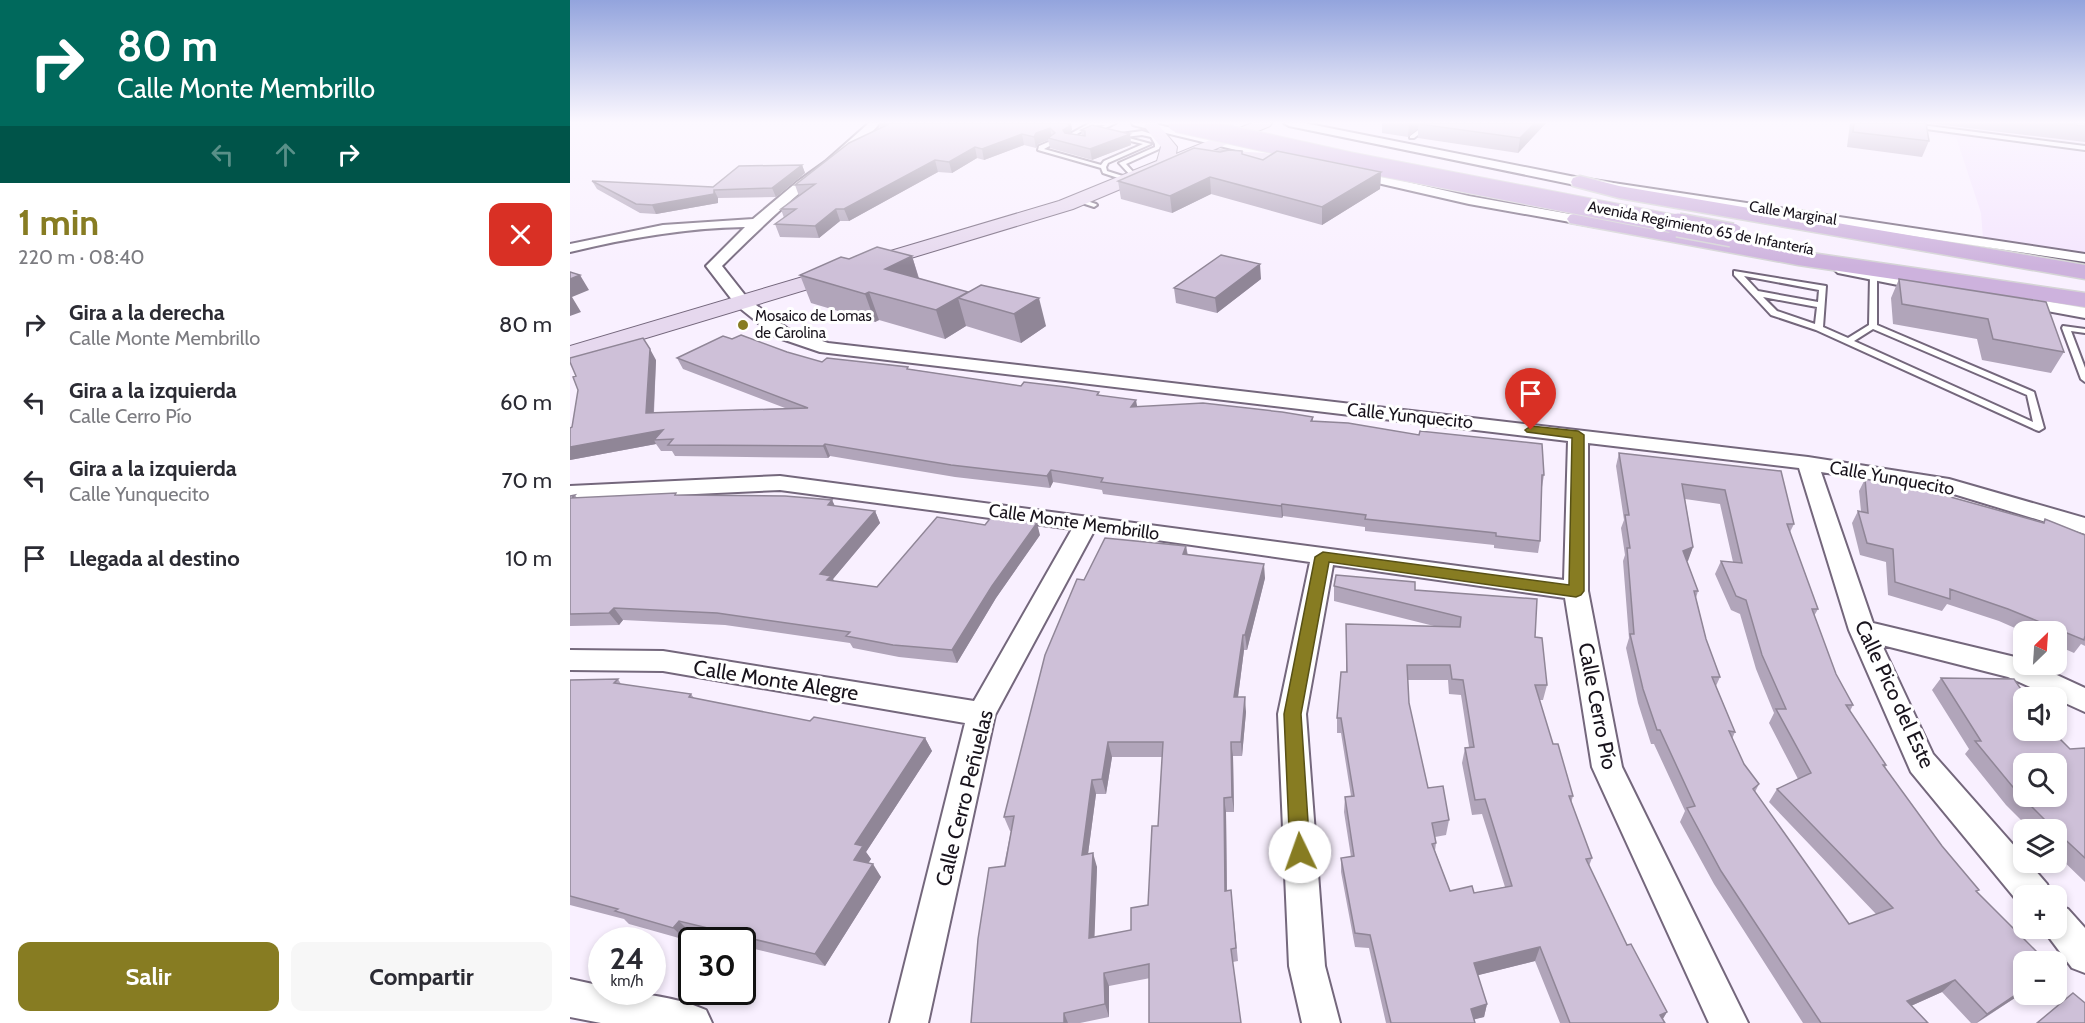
<!DOCTYPE html>
<html lang="es">
<meta charset="utf-8">
<style>
:root{--surface:#fff;--page:#f7f7f7;--text:#2b2b33;--muted:#7c7c81;--accent:#877c22}
body{margin:0;font-family:Cabin,sans-serif;background:var(--page);color:var(--text);height:100vh;display:flex;flex-direction:column;font-size:22px;white-space:nowrap}
*{box-sizing:border-box;margin:0}
p{font-size:20px;color:var(--muted)}
.icon{flex:none;width:33px;height:33px;fill:none;stroke:currentColor;stroke-width:2;stroke-linecap:round;stroke-linejoin:round}
.map{position:relative;flex:1;overflow:hidden}
.details{display:flex;flex-direction:column;background:var(--surface);width:570px}
.details>*{flex:none}
.top-card{background:#00695c;color:#fff;overflow:hidden}
.needle{width:39px;rotate:25deg}
.controls{position:absolute;left:1443px;top:621px;display:grid;gap:12px}
.controls a{display:grid;place-items:center;width:54px;height:54px;border-radius:12px;background:var(--surface);box-shadow:0 3px 9px #0003;font-size:30px}
.speed{position:absolute;left:18px;top:927px;display:flex;gap:12px;font-size:30px;font-weight:700;text-align:center}
.speed>*{display:grid;place-content:center;width:78px;height:78px;border-radius:50%;background:var(--surface);box-shadow:0 3px 9px #0003;line-height:1}
.speed small{font-size:15px;font-weight:400}
.speed .limit{border:3px solid #111;border-radius:9px;background:#fff;color:#111}
.pin{position:absolute;display:grid;place-items:center;width:51px;height:51px;color:#fff;margin:-62px -26px;border-radius:50% 50% 50% 0;rotate:-45deg;box-shadow:0 0 6px #0007}
.pin .icon{rotate:45deg}
.me{position:absolute;width:66px;margin:-33px;rotate:357deg;stroke-linejoin:round;filter:drop-shadow(0 0 4px #0008)}
.turn{display:flex;align-items:center;gap:21px;height:126px;padding:0 18px;font-size:27px}
.turn .icon{width:78px;height:78px;stroke-width:2.5}
.turn b{display:block;font-size:42px;line-height:51px}
.lanes{display:flex;align-items:center;height:57px;padding:0 18px;background:#0003;justify-content:center;gap:30px;direction:ltr}
.lanes .off{opacity:.35}
.round{display:grid;place-items:center;flex:none;width:63px;height:63px;border-radius:12px;background:var(--page)}
.overview{display:flex;align-items:center;justify-content:space-between;height:102px;padding:0 18px}
h1{font-size:36px;font-weight:700;line-height:45px;color:var(--accent)}
.primary-button{display:flex;gap:12px;margin-top:auto;padding:12px 18px}
.primary-button a{flex:1;height:69px;border-radius:12px;background:var(--accent);color:#fff;font-size:24px;font-weight:700;line-height:69px;text-align:center}
.primary-button a+a{background:var(--page);color:var(--text)}
ul{padding:0;list-style:none}
li{display:flex;align-items:center;gap:18px;height:78px;padding:0 18px}
li div{flex:1}
li b{display:block;font-size:22px}
li em{font-style:normal}
main{display:flex;flex:1;min-height:0}
.map>svg:first-child{display:block}
</style>
<main>
<section class="details">
<div class="top-card">
<div class="turn"><svg class="icon" aria-label="right" viewBox="0 0 24 24"><path d="M7 20v-9h11M14 6l5 5-5 5"/></svg><div><b>80 m</b>Calle Monte Membrillo</div></div>
<div class="lanes"><svg class="icon off" aria-label="left" viewBox="0 0 24 24"><path d="M17 20v-9H6M10 6l-5 5 5 5"/></svg><svg class="icon off" aria-label="ahead" viewBox="0 0 24 24"><path d="M12 20V5M6 11l6-6 6 6"/></svg><svg class="icon" aria-label="right" viewBox="0 0 24 24"><path d="M7 20v-9h11M14 6l5 5-5 5"/></svg></div>
</div>
<div class="overview"><div><h1>1 min</h1><p>220 m · 08:40</p></div><a class="round" style="background:#d93025;color:#fff"><svg class="icon" aria-label="close" viewBox="0 0 24 24"><path d="M6 6l12 12M18 6L6 18"/></svg></a></div>
<ul>
<li><svg class="icon" aria-label="right" viewBox="0 0 24 24"><path d="M7 20v-9h11M14 6l5 5-5 5"/></svg><div><b>Gira a la derecha</b><p>Calle Monte Membrillo</p></div><em>80 m</em></li>
<li><svg class="icon" aria-label="left" viewBox="0 0 24 24"><path d="M17 20v-9H6M10 6l-5 5 5 5"/></svg><div><b>Gira a la izquierda</b><p>Calle Cerro Pío</p></div><em>60 m</em></li>
<li><svg class="icon" aria-label="left" viewBox="0 0 24 24"><path d="M17 20v-9H6M10 6l-5 5 5 5"/></svg><div><b>Gira a la izquierda</b><p>Calle Yunquecito</p></div><em>70 m</em></li>
<li><svg class="icon" aria-label="arrive" viewBox="0 0 24 24"><path d="M6 21V4h12l-3 4 3 4H6"/></svg><div><b>Llegada al destino</b></div><em>10 m</em></li>
</ul>
<div class="primary-button"><a>Salir</a><a>Compartir</a></div>
</section>
<div class="map">
<svg width="1515" height="1023" viewBox="0 0 1515 1023">
<rect width="100%" height="100%" fill="#f9f0ff"/>
<path fill="#f4e5fe" d="M1260 123H1515V266L1414 251 1411 213 1386 137Z"/>
<g fill="none" stroke-linecap="round" stroke-linejoin="round">
<defs>
<path id="lane" d="M520 123H546L521 135 519 132 535 125 521 126 505 135 500 134Z
M858 123H864L844 138H840V136Z
M1343 124 1515 146V150L1341 127Z
M572 131 585 135 591 144 589 149 556 164 566 175V177H562L549 163 585 147V144L581 137 572 135 555 137 581 144 538 163 536 167 537 171 559 178 560 179 557 181 533 173 531 168 468 150 469 146 483 140 485 143 474 149 531 165 534 161 573 144 552 139V137H544V135Z
M508 198 526 204 527 205 524 207 506 201 505 200Z
M1164 271 1256 286 1253 327 1278 338 1299 325 1300 276 1307 274V325L1464 392 1474 428 1469 431 1466 430 1246 330 1201 315 1164 275ZM1174 276 1249 290 1248 302 1188 291ZM1193 297 1247 307 1245 324 1207 311ZM1303 329 1457 395 1463 422 1284 341Z
M1493 326 1515 329V333L1501 331 1515 368V382L1511 379 1492 328Z"/>
<path id="street" d="M299 123H310C289 149 259 168 233 190 205 214 178 240 152 266L178 299 218 329 258 343 1238 457 1379 479 1515 518V534L1377 492 1251 472 1303 623 1445 657 1454 660V664H1463L1515 688V712L1438 677 1312 645 1363 754 1454 857V862H1458L1477 884 1482 896H1454L1453 908 1341 772 1279 630 1229 468 1018 443V591L1052 767 1178 1023H1139L1022 767 995 598 763 565 736 714 755 966 770 1023H732L719 966 708 714 740 562 524 531 425 715 358 1023H320L395 723 93 671 0 670V650L93 651 404 701 502 529 210 490 0 500V486L210 476 994 580 998 441 250 352 206 337 166 305 136 266 175 227C115 228 58 238 0 252V244L93 225 183 219 227 182 255 162Z
M562 123H580L720 155 726 159 720 163 563 125Z
M714 123H734L1010 178 1515 254V262L1010 186 719 126Z
M781 169 899 196 1028 219 1035 223 1028 227 899 204 777 176 775 173Z
M1273 265 1358 281 1366 286 1358 291 1268 273 1265 270 1268 267Z
M1450 297 1515 308V318L1444 305 1442 302 1444 299Z
M1486 904 1498 909 1515 928V973L1502 968 1472 928H1486Z
M0 979 32 986V992C66 992 104 996 136 1010L142 1023H31L0 1017Z"/>
<path id="secondary" d="M577 123H587L607 147 606 154 682 123H702L700 126 643 150 695 153 745 163 748 167 745 171 739 172 695 163 637 160 629 156 503 209 0 361V346L489 201 587 161 591 147 574 126Z"/>
<path id="primary" d="M1010 176 1049 186 1515 265V279L1049 198 1003 186 1001 182 1003 178Z
M1007 213 1228 251 1515 293V307L1228 265 1000 223 997 219 1000 215Z"/>
</defs>
<use href="#lane" stroke="#74677c" stroke-width="4"/>
<use href="#street" stroke="#74677c" stroke-width="4"/>
<use href="#secondary" stroke="#74677c" stroke-width="2"/>
<use href="#primary" stroke="#d5d5d6" stroke-width="3"/>
<use href="#lane" fill="#fff" fill-rule="evenodd"/>
<use href="#street" fill="#fff" fill-rule="evenodd"/>
<use href="#secondary" fill="#e6d8ee" fill-rule="evenodd"/>
<use href="#primary" fill="#cdb2dd" fill-rule="evenodd"/>
<defs>
<path id="primary-bridge-far1" d="M607 123 779 161 1116 226"/>
<path id="primary-bridge" d="M1108 225 1162 235"/>
</defs>
<use href="#primary-bridge-far1" stroke="#d5d5d6" stroke-width="20" stroke-linecap="butt"/>
<use href="#primary-bridge" stroke="#d5d5d6" stroke-width="26" stroke-linecap="butt"/>
<use href="#primary-bridge-far1" stroke="#cdb2dd" stroke-width="18"/>
<use href="#primary-bridge" stroke="#cdb2dd" stroke-width="23"/>
</g>
<path fill="#b1a5ba" fill-rule="evenodd" d="M501 123 502 130 501 131V134L512 136 511 130 560 134 561 145 522 160 480 148 478 140 468 144 466 148 454 145 414 160 407 158 382 173 368 172 279 221H270L249 238 210 237 205 224 214 218 211 209 229 196 225 185 310 128 309 124Z
M812 123H976L948 153 848 138V128L838 137 812 133Z
M1280 123H1515V142L1356 123 1359 141 1352 157 1277 147Z
M650 152 672 154 693 160 811 172 810 189 752 225 641 194 602 213 551 199 548 181Z
M232 165 235 173 206 197 148 198V203L86 214 70 213 27 189 22 181 143 187Z
M342 256 349 278 476 326 451 343 396 326 375 339 309 320 305 322 241 303 230 275 279 259Z
M691 279 647 313 606 303 604 288Z
M1329 279 1494 352 1481 373 1412 360 1407 339 1323 324 1321 298Z
M162 339 252 362 339 369 451 386 530 396 567 407 743 417V421L974 475 972 487 970 541 968 553 924 548V545L795 531V527L713 516 712 518 533 494 532 490 483 482 480 488 385 477 260 456 258 458 105 456 102 451H91L86 444 0 460V428L2 427 86 360 84 413 215 408 113 369 107 358Z
M1049 453 1211 471 1224 524 1220 532 1248 609 1244 616 1266 674 1283 705 1280 711 1316 765 1315 768 1372 846 1409 890 1407 892 1454 962V992L1407 1023H1401L1372 992 1341 1006 1358 1023H1233L1144 884 1110 822 1115 811 1084 744H1081L1068 703 1056 648 1059 638 1053 561 1055 555 1051 528 1054 520 1046 466ZM1115 499 1150 504 1163 562 1151 561 1145 574 1161 610 1170 614 1186 669 1204 713 1199 723 1228 779 1207 789 1199 802 1306 914 1279 924 1185 792 1189 784 1174 764 1162 739 1165 732 1146 686 1150 677 1136 639 1126 598 1128 591 1117 561 1123 547Z
M1295 479 1473 522 1475 519 1515 535V646L1511 644 1504 653 1486 645V632H1454L1429 621 1377 604 1372 611 1318 595 1316 562 1290 555 1282 523 1288 511H1291L1289 491Z
M5 495 7 498 107 495 262 500 265 506 305 511 310 523 263 579 264 581 307 587 470 535 426 598 387 663 329 657 283 648 280 643 155 625 53 620 49 625 0 626V496Z
M616 546 618 555 695 578 677 650H674L668 697 676 712 672 756H663L664 812H656L657 891 661 890 668 961 539 986V1017L510 1023H401L441 831H440L434 817 514 580ZM542 757H592L588 826 578 905 561 930 524 937 527 867 518 854 526 794H536Z
M764 586 845 590 965 637 977 685 973 700H969L983 744 1003 796 1001 803 1022 858 1019 866 1057 945 1097 1012 1093 1019 1095 1023H990L965 961 908 975 917 1004 914 1017 904 1019 905 1023H816L799 948 785 947 771 872V858L781 857 774 812 775 797 781 796 771 733H767V718L776 672V624L864 626 764 601ZM838 680H878L879 694 891 695 899 747 895 748 892 763 902 815 912 814 935 887 904 893 880 891 865 851 866 843 865 837 876 835 879 820 858 788 839 703Z
M1371 678 1454 730 1500 749 1515 748V882L1486 854V830H1461L1436 805 1395 754 1399 749 1362 690Z
M48 679 51 684 121 694 124 698 240 721 355 738 362 751 296 852 301 859 298 863 311 877 255 966 172 946V940H150L121 933 116 940 59 924 54 919 0 905V680Z"/>
<path fill="#908697" d="M489 123H501L502 130 501 131 502 137 495 140 493 130Z
M839 123H855L849 124 848 128 838 137Z
M965 123H976L948 153 950 138Z
M480 128 482 138H478V140L468 144 466 148 464 137 466 133Z
M452 134 454 145 414 160 412 149Z
M560 134 561 145 522 160 520 149Z
M405 147 407 158 382 173 379 162Z
M365 160 368 172 279 221 274 209Z
M232 165 235 173 206 197 202 188Z
M811 172 810 189 752 225V207Z
M640 177 641 194 602 213 600 196Z
M144 190 148 198V203L86 214 82 205Z
M266 209 270 221 249 238 245 226Z
M342 256 350 283 315 269Z
M690 264 691 279 647 313 645 298Z
M10 275 19 290 2 297 11 312 0 316V279Z
M299 292 309 320 305 322 295 294Z
M388 298 396 326 375 339 366 310Z
M469 298 476 326 451 343 444 314Z
M80 349 86 360 83 424 76 413Z
M566 400 568 411 561 407Z
M93 430 84 440 86 444 0 460V447Z
M255 444 260 456 258 458 253 446Z
M481 470 483 482 480 488 477 476Z
M262 500 268 513 258 505Z
M712 504 713 516 712 518 711 506Z
M305 511 310 523 263 579 267 588 250 574Z
M467 523 470 535 426 598 387 663 382 650 422 586Z
M616 546 618 561 613 554Z
M1123 547 1118 561 1109 564 1113 551Z
M694 564 695 578 677 650 675 635Z
M44 608 53 620 49 625 39 613Z
M673 635 674 650 666 712 664 697Z
M675 697 676 712 672 756 671 742Z
M355 738 362 751 296 852 301 859 292 873 284 860 285 844Z
M538 742 542 757 536 794 532 779Z
M661 742 663 756 664 812 662 797Z
M522 780 526 794 516 869 512 855Z
M654 798 656 812 657 905 655 891Z
M523 853 527 867 524 951 519 938Z
M303 864 311 877 255 966 245 954Z
M109 921 121 933 116 940 103 928Z
M970 947 965 961 901 977 904 963Z
M534 973 539 986V1017L535 1004Z
M1385 980 1372 992 1325 1013 1337 1001Z
M1454 989V992L1406 1023 1417 1014Z
M917 1004 914 1017 898 1021 901 1009Z
M1097 1012 1090 1023V1015Z
M494 1013 498 1023H494Z"/>
<path fill="#cec0d8" stroke="#908697" stroke-width="1.5" fill-rule="evenodd" d="M311 123H496L500 126 493 130 495 133 515 136V131L511 130 522 125 560 134 520 149 478 138 485 133 480 128 466 133 464 137 452 134 412 149 405 147 379 162 365 160 274 209H266L245 226 205 224 226 209H211L245 184 225 185 279 143 317 125 309 124Z
M850 123H965L950 138 849 124Z
M1284 123H1356L1359 141 1283 132Z
M1484 123H1515V126Z
M624 148 650 152 659 150 672 151V154L693 160 707 151 811 172 752 207 640 177 600 196 548 181Z
M232 165 202 188 144 190V194L82 205 66 204 22 181 143 187 169 166Z
M307 247 342 256 315 269 398 292 366 310 299 292 295 294 230 275 271 257 279 259Z
M651 255 690 264 645 298 604 288Z
M0 272 10 275 0 279Z
M1329 279 1476 302 1494 352 1423 339 1418 319 1332 304Z
M411 285 469 298 444 314 388 298Z
M171 335 217 352 252 362 257 358 338 367 337 369 451 386 454 382 497 387 529 392 527 395 566 400 561 407 633 403 712 412 743 417 741 421 778 423 849 435 850 431 972 444 974 475H972L970 541 926 536V533L795 519 796 515 712 504 711 506 531 482 533 478 481 470 477 476 381 465 255 444 253 446 98 445 103 439 84 440 93 430 0 447V428L2 427 8 390 3 377 6 376 0 362V358L73 338 80 349 76 413 238 408 107 358 153 336 162 339Z
M1049 453 1211 471 1224 524H1217L1248 609H1242L1266 674 1283 705H1276L1316 765H1313L1372 846 1409 890 1406 891 1477 962H1454V989L1417 1014 1385 980 1337 1001 1358 1023H1251L1151 871 1117 808 1125 806 1090 730H1087L1073 689 1060 634H1064L1057 548H1060L1055 515H1059ZM1112 484 1155 490 1172 563 1151 561 1166 596 1176 600 1192 655 1216 709H1206L1241 773 1207 789 1323 908 1279 924 1183 789 1189 784 1174 764 1159 731 1165 732 1142 677H1150L1136 639 1124 591H1128L1113 551 1123 547Z
M1295 479 1359 491 1474 523 1475 519 1515 535V636L1514 640 1438 609 1380 589V599L1325 582 1323 549 1297 543 1288 511 1298 513Z
M106 493 105 495 215 496 262 500 258 505 305 511 250 574 261 576 257 580 307 587 367 517 415 525 422 516 467 523 422 586 382 650 323 645 276 636 280 632 147 613 44 608 39 613 0 614V496L5 495 2 498Z
M535 538 616 546 613 554 694 564 675 635H673L664 697H675L671 742H661L662 797 654 798 655 891 661 890 666 948 661 949 671 1023H579V964L534 973 535 1004 494 1013V1023H401L408 939 419 868 435 866 444 816 434 817 475 655 507 579 514 580ZM538 742H593L588 826H582L578 905 561 908V930L519 938 523 853 512 855 522 780 532 779Z
M766 575 845 582V590L967 599 965 637 972 638 977 685H965L983 744H988L1003 796H999L1022 858 1016 859 1057 945 1061 944 1097 1012 1090 1015 1095 1023H1000L970 947 904 963 917 1004 901 1009 905 1023H821L800 935 785 933 771 858 784 856 775 797 784 796 771 718H767L771 672H777L776 624 890 627 891 617 764 586ZM837 665H880L882 679 893 680 904 747 895 748 905 800 915 799 942 886 904 893 902 886 880 891 862 844 866 843 862 823 879 820 873 786 858 788 839 703Z
M1371 678 1444 679 1457 698H1454V730H1481L1500 749 1515 748V858L1486 831V830H1485L1447 792 1405 741H1411ZM1454 764H1486V796H1454Z
M48 679 44 683 121 694 119 697 240 721 244 717 355 738 285 844 293 846 284 860 303 864 245 954 109 921 103 928 45 911 48 909 0 896V680Z
M1503 993 1515 1003V1023H1467Z"/>
<linearGradient id="sky" x2="0" y2="1"><stop stop-color="#93a4dd"/><stop offset="0.46" stop-color="#fcf8ff"/><stop offset="1" stop-color="#fcf8ff" stop-opacity="0"/></linearGradient>
<rect width="1515" height="266" fill="url(#sky)"/>
<path fill="#877c22" stroke="#585116" stroke-width="1.5" d="M961 426 1008 431 1014 435V591L1011 595 1006 597 759 562 731 714 740 852 737 858 730 861 723 858 720 852 714 714 745 557 753 552 999 585 1002 438 957 432 955 430Z"/>
<circle fill="#877c22" stroke="#fff" stroke-width="2" cx="173" cy="325" r="6"/>
<g text-anchor="middle" dominant-baseline="central" stroke-width="6" stroke-linejoin="round" paint-order="stroke">
<g font-size="15" fill="#18131c" stroke="#fff">
<text transform="translate(1223 213) rotate(9)">Calle Marginal</text>
<text transform="translate(1131 228) rotate(11)">Avenida Regimiento 65 de Infantería</text>
</g>
<g font-size="15" fill="#18131c" stroke="#fff" text-anchor="start">
<text x="185" y="316">Mosaico de Lomas<tspan x="185" dy="17">de Carolina</tspan></text>
</g>
<g font-size="18" fill="#18131c" stroke="#fff">
<text transform="translate(840 416) rotate(6)">Calle Yunquecito</text>
<text transform="translate(1322 478) rotate(10)">Calle Yunquecito</text>
<text transform="translate(504 522) rotate(8)">Calle Monte Membrillo</text>
</g>
<g font-size="21" fill="#18131c" stroke="#fff">
<text transform="translate(206 680) rotate(9)">Calle Monte Alegre</text>
<text transform="translate(1325 694) rotate(65)">Calle Pico del Este</text>
<text transform="translate(1028 706) rotate(79)">Calle Cerro Pío</text>
<text transform="translate(394 798) rotate(-76)">Calle Cerro Peñuelas</text>
</g>
</g>
</svg>
<div class="controls">
<a><svg class="needle" viewBox="-14 -14 28 28"><path d="M0-13l5 13h-10z" fill="#e53935"/><path d="M0 13l5-13h-10z" fill="#7c7c81"/></svg></a>
<a><svg class="icon" aria-label="sound" viewBox="0 0 24 24"><path d="M4 9h4l5-4v14l-5-4H4zM17 9q2 3 0 6"/></svg></a>
<a><svg class="icon" aria-label="search" viewBox="0 0 24 24"><circle cx="10" cy="10" r="6"/><path d="M15 15l6 6"/></svg></a>
<a><svg class="icon" aria-label="layers" viewBox="0 0 24 24"><path d="M12 4l9 5-9 5-9-5zM3 14l9 5 9-5"/></svg></a>
<a>+</a>
<a>−</a>
</div>
<div class="speed"><div>24<small>km/h</small></div><div class="limit">30</div></div>
<div class="pin" style="left:961px;top:430px;background:#d93025"><svg class="icon" aria-label="arrive" viewBox="0 0 24 24"><path d="M6 21V4h12l-3 4 3 4H6"/></svg></div>
<svg class="me" style="left:730px;top:852px" viewBox="-20 -20 40 40"><circle r="19" fill="#fff"/><path d="M0-13L10 11 0 6-10 11z" fill="#877c22"/></svg>
</div>
</main>
